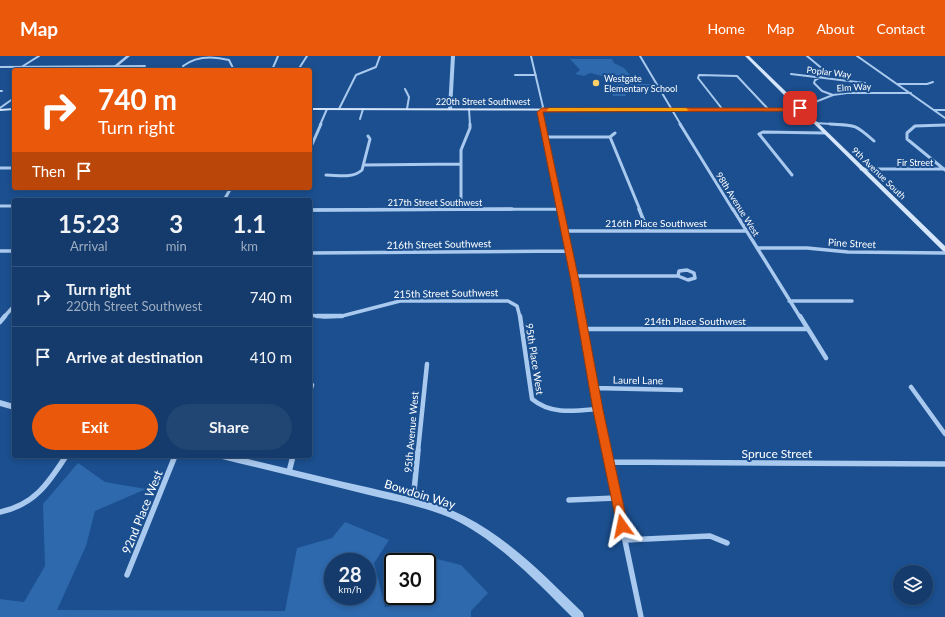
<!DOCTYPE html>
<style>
:root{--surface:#143b6b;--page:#214673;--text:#f1f3f6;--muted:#9dadc1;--line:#33557e;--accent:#ea580c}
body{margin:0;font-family:Lato,sans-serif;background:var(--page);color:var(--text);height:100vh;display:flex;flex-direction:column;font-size:15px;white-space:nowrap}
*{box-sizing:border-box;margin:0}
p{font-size:13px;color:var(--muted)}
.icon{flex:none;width:22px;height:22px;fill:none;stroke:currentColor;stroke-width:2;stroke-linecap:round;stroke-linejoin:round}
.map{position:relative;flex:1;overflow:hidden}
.drawer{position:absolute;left:12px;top:142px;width:300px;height:260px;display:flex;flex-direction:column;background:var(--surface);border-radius:4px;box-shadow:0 2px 6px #0003,0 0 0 1px var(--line)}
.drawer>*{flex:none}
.guide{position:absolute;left:12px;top:12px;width:300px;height:122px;border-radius:4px;box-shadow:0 2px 6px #0003,0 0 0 1px var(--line);background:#ea580c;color:#fff;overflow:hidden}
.fabs{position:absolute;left:893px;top:509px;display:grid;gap:8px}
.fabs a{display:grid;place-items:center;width:40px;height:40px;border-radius:50%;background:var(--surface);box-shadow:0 2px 6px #0003,0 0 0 1px var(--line);font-size:20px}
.speed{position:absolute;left:324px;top:497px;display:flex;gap:8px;font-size:20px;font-weight:700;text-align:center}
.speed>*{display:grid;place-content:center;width:52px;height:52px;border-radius:50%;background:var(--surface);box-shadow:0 2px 6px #0003,0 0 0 1px var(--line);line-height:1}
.speed small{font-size:10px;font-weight:400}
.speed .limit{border:2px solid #111;border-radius:6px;background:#fff;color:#111}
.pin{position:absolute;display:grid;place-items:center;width:34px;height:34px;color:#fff;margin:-17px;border-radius:8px;box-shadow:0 2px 6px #0006}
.me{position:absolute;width:44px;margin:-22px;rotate:348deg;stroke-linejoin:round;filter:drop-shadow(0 0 3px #0008)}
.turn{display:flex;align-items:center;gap:14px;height:84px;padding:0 20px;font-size:18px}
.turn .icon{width:52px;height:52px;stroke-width:2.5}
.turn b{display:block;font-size:28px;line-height:34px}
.then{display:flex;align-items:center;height:38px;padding:0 20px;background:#0003;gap:8px;font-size:15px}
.eta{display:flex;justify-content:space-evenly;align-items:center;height:68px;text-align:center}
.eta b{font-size:24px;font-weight:700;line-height:28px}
.primary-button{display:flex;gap:8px;margin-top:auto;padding:8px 20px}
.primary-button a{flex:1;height:46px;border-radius:24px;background:var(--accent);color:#fff;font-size:16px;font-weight:700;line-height:46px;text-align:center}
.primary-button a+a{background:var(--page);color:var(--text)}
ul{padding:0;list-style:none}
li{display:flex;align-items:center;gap:12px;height:60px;padding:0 20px;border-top:1px solid var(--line)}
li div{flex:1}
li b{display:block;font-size:15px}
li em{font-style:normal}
header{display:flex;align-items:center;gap:24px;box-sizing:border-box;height:56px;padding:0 20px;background:var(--accent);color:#fff}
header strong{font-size:19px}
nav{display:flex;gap:22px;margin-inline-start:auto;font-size:14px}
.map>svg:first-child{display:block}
</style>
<header>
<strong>Map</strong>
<nav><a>Home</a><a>Map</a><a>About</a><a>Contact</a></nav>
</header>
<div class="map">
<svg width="945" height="561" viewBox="0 0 945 561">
<rect width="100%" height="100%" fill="#1b4f8f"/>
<path fill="#2e69ad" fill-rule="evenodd" d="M570 3H612L614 7 624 12 636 26H627L628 28H651L654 34H623L626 40H613L610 30 620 28 619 26 623 25 590 17 584 20 575 18 580 14Z
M78 407 105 426 146 433 95 455 86 490 57 554 285 555 297 492 332 482 345 466 389 484 374 507 385 551 405 548 407 540H427V506H415L417 498 461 509 488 537 471 555V561H0V543L24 546 45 510 43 448ZM333 506H367V540H333Z"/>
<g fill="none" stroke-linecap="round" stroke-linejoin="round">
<path stroke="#a9c9ee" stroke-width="2" d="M531 0 543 51 540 56 543 69
M640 0 681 69
M807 0 825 15V19L815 24 814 27 822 35 833 39
M857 0 945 62
M23 10 39 0
M0 11 145 10
M184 14 183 10C196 0 213 0 229 4L234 14
M272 14 278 0
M298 14 307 0
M791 18 865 27
M515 19H536
M898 28H927L933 26
M405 33 409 41 407 53
M0 35H2
M0 52 14 42
M800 52 833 39 847 37H911
M339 53 356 19 376 11 380 0
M469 53 470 69
M723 54 698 22 699 19 737 20 769 54
M934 54H945
M360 63 363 53
M815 67 848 69
M320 69 327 53"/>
<path stroke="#a9c9ee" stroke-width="3" d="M542 68 560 154
M680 68 733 154
M830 68C855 69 855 68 874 85
M945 69 915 70 907 77V83L945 114
M615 77 610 81 640 154
M545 81H610
M310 93 321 68
M364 109 461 108
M0 112H14
M861 113H945
M326 119C338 119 352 123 362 114L370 83 368 80
M792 119 759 78 763 76 825 77
M224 144 231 132
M0 150H14
M461 153V94L470 72V68
M310 154 560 153"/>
<path stroke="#a9c9ee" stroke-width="3.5" d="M560 153 581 261
M639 153 648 175
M733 153 800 261
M310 154 512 153
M565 175H747
M757 192H807L848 196 945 197
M0 195H14
M310 197 569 195
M687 214 694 217 695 222 688 224 678 220 679 215Z
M574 220H678
M789 245H852
M310 259 325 261
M4 261 14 250
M325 261 342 260 400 245H508L517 250 520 261"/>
<path stroke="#a9c9ee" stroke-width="4.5" d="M317 260H342
M520 260 532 343C551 359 575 355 598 353
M581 260 607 395
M800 260 826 302
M0 266 5 260
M584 273H806
M911 331 945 378
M594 332 681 334
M310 335 312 329
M418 395 427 308"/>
<path stroke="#a9c9ee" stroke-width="5.5" d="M606 394 641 561
M608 406 945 408
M289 416 293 400
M569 444 616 442
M413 446 418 394
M0 456C34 449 48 428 66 400
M625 484 710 480 727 487
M127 519 175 400"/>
<path fill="#a9c9ee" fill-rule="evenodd" d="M126 0H130L113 14H109Z
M451 0H455L452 53 450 54 448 53Z
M0 344 14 348V354L0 350Z
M218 400H236C281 411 326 422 371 432 402 440 435 445 464 460 510 483 547 522 583 557L584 561H572C537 526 502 489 459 466 432 452 398 446 369 439 320 427 271 415 222 403L219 402Z"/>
<path fill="#d6e6fa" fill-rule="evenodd" d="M745 0H749L945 190V196L943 195 799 53 773 55 310 54V52L773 53 796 51Z
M14 52V54L0 55V53Z"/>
</g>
<path fill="#ea580c" stroke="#983908" d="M800 50 803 52 802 53 794 55 543 56 578 220 603 354 628 470 627 474 622 475 618 474 593 354 570 220 537 56 542 52H794Z"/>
<path fill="#f59e0b" d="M549 52H686L689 54 686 55H547V54Z"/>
<circle fill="#ffd166" stroke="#1b4f8f" stroke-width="1.5" cx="596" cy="27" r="4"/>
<g text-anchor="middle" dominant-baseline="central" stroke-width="4" stroke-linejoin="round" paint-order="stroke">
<g font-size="9" fill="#fff" stroke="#1b4f8f">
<text transform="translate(829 16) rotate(7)">Poplar Way</text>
<text transform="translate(854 31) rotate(-3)">Elm Way</text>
<text x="483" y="45">220th Street Southwest</text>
<text x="915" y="106">Fir Street</text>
<text transform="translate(879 117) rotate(44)">9th Avenue South</text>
<text x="435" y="146">217th Street Southwest</text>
<text transform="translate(738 148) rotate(58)">98th Avenue West</text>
</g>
<g font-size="9" fill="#fff" stroke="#1b4f8f" text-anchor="start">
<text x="604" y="22">Westgate<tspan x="604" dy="10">Elementary School</tspan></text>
</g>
<g font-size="10" fill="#fff" stroke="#1b4f8f">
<text x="656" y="167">216th Place Southwest</text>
<text transform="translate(852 187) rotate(3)">Pine Street</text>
<text transform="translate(439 188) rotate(-1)">216th Street Southwest</text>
<text transform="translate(446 237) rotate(-1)">215th Street Southwest</text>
<text x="695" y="265">214th Place Southwest</text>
<text transform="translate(535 303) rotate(81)">95th Place West</text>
<text transform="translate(638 324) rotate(1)">Laurel Lane</text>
<text transform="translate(411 376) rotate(-85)">95th Avenue West</text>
</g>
<g font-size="12" fill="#fff" stroke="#1b4f8f">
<text x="777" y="397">Spruce Street</text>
<text transform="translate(420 438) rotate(17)">Bowdoin Way</text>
<text transform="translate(142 456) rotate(-68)">92nd Place West</text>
</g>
</g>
</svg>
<div class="fabs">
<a><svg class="icon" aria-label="layers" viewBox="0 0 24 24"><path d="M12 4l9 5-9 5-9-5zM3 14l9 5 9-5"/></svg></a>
</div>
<div class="speed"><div>28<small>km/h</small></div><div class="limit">30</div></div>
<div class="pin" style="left:800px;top:52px;background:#d93025"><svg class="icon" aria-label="arrive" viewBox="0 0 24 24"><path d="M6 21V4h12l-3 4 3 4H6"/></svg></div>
<svg class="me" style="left:622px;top:470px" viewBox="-20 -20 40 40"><path d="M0-17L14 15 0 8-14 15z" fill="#ea580c" stroke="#fff" stroke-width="4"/></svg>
<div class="guide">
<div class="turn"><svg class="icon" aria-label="right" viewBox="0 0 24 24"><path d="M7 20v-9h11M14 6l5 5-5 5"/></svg><div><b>740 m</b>Turn right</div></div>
<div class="then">Then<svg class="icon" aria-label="arrive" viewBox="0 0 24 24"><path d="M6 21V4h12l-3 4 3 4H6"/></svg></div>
</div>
<section class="drawer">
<div class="eta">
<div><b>15:23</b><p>Arrival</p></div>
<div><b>3</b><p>min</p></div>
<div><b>1.1</b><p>km</p></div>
</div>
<ul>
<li><svg class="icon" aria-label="right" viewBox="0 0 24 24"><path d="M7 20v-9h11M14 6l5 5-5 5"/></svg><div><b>Turn right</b><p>220th Street Southwest</p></div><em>740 m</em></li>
<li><svg class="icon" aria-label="arrive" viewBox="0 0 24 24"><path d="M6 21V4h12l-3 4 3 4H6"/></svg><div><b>Arrive at destination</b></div><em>410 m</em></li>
</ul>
<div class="primary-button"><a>Exit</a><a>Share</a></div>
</section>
</div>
